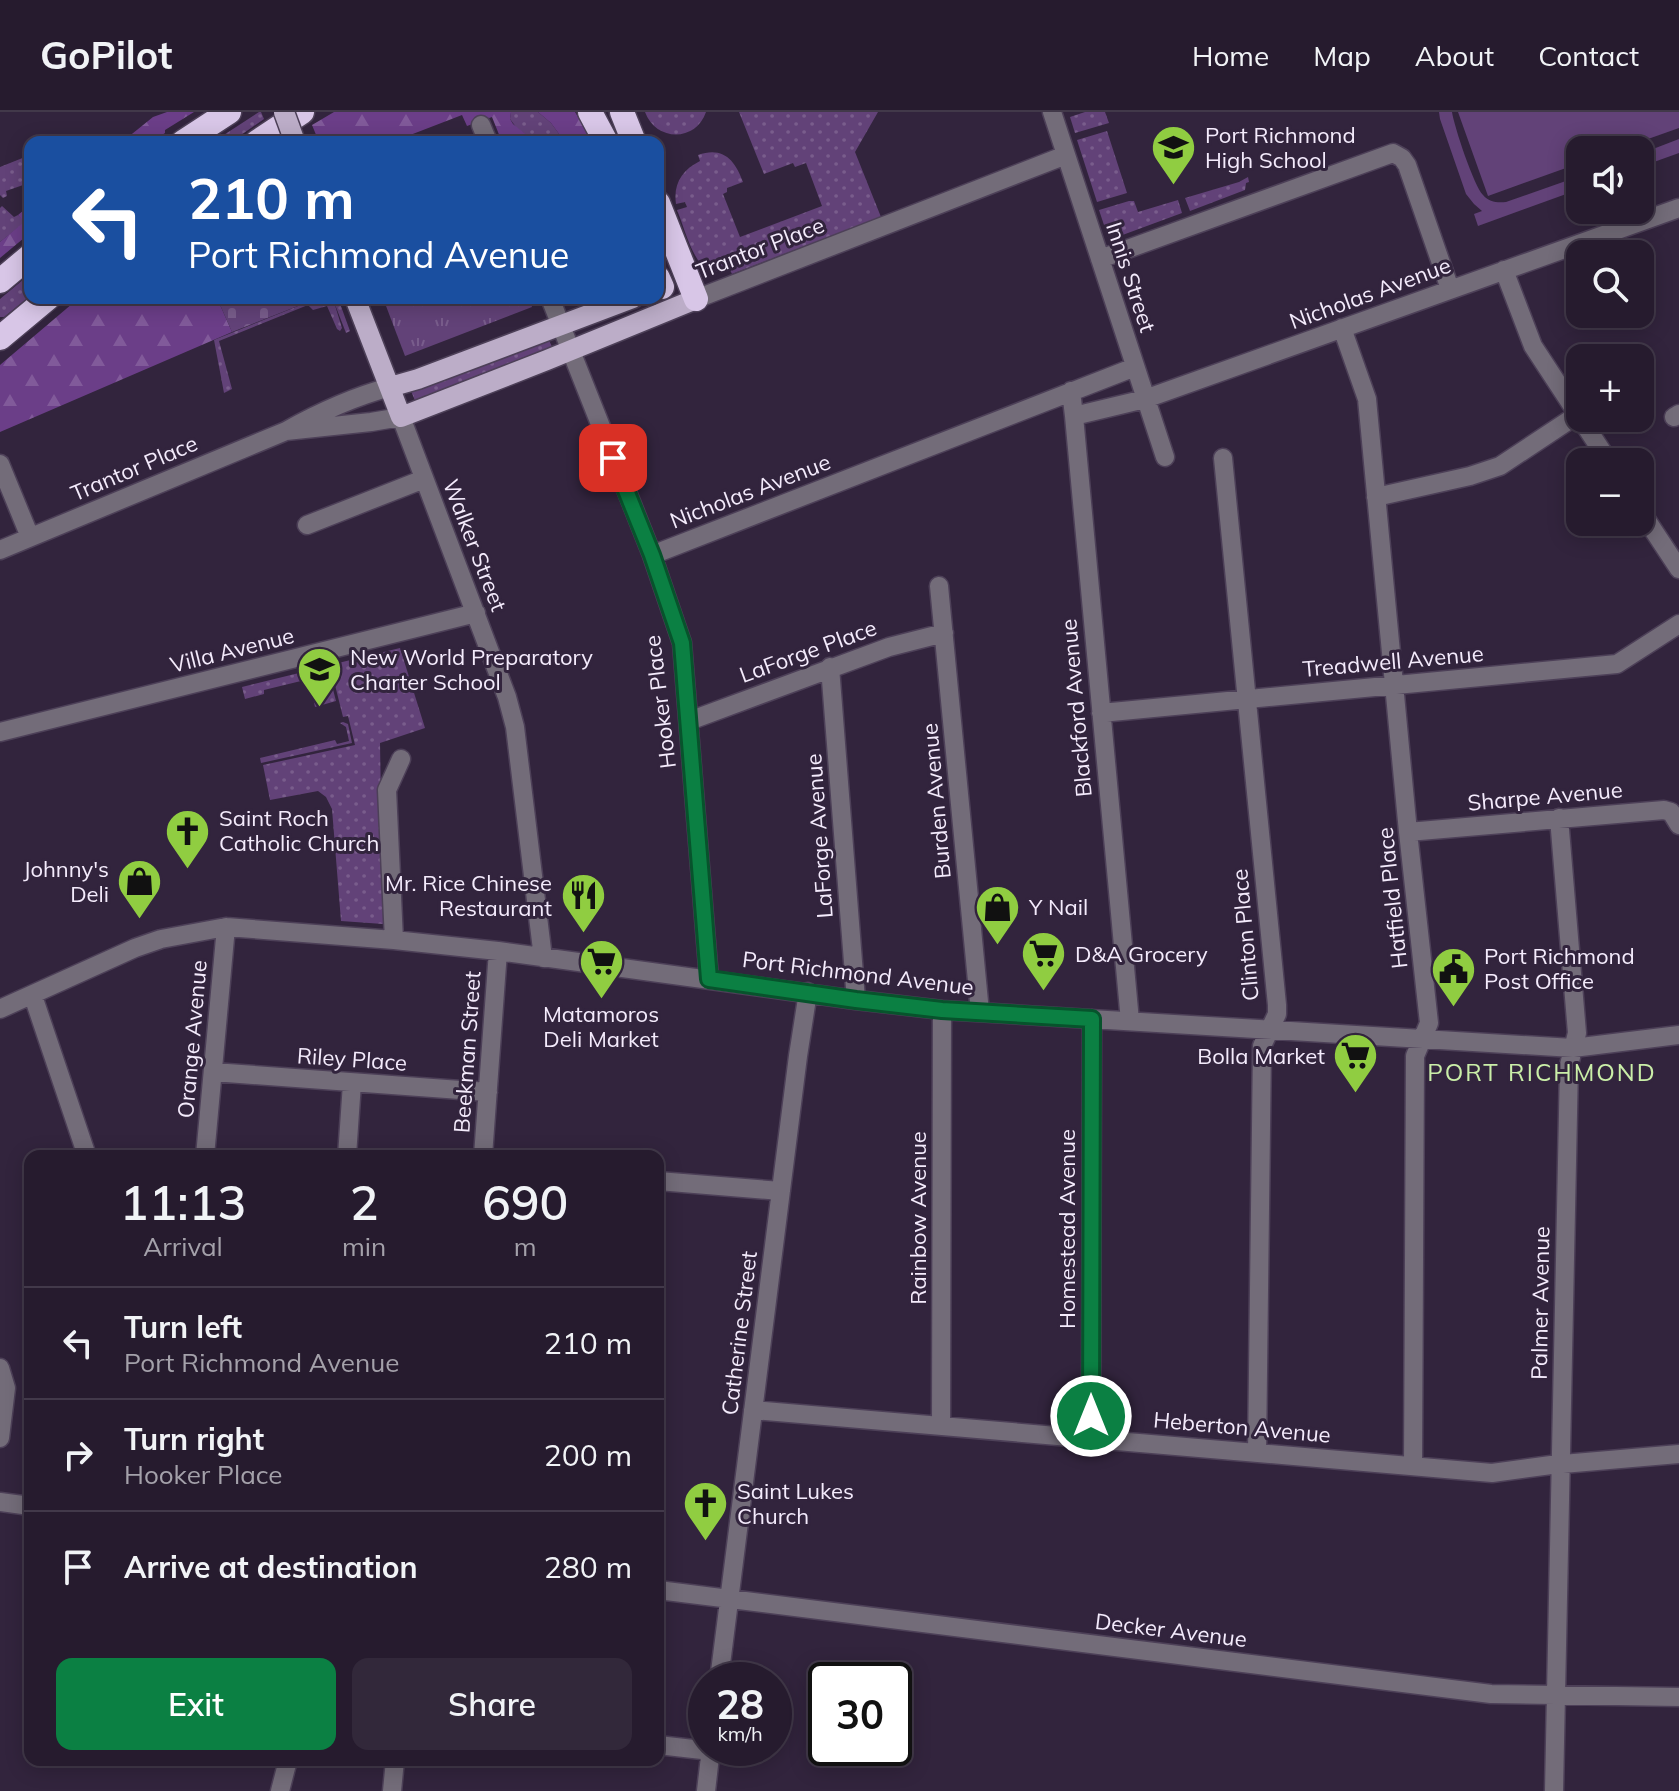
<!DOCTYPE html>
<meta charset="utf-8">
<style>
:root{--surface:#261b2e;--page:#32283a;--text:#f1f3f6;--muted:#a4a1aa;--line:#42394a;--accent:#0b8043}
body{margin:0;font-family:Mulish,sans-serif;background:var(--page);color:var(--text);height:100vh;display:flex;flex-direction:column;font-size:30px;white-space:nowrap}
*{box-sizing:border-box;margin:0}
p{font-size:26px;color:var(--muted)}
.icon{flex:none;width:44px;height:44px;fill:none;stroke:currentColor;stroke-width:2;stroke-linecap:round;stroke-linejoin:round}
.map{position:relative;flex:1;overflow:hidden}
.panel{position:absolute;left:24px;top:1038px;width:640px;height:616px;display:flex;flex-direction:column;background:var(--surface);border-radius:16px;box-shadow:0 4px 20px #0003,0 0 0 2px var(--line)}
.panel>*{flex:none}
.hud{position:absolute;left:24px;top:24px;width:640px;height:168px;border-radius:16px;box-shadow:0 4px 20px #0003,0 0 0 2px var(--line);background:#1a4fa0;color:#fff;overflow:hidden}
.fabs{position:absolute;left:1566px;top:24px;display:grid;gap:16px}
.fabs a{display:grid;place-items:center;width:88px;height:88px;border-radius:16px;background:var(--surface);box-shadow:0 4px 20px #0003,0 0 0 2px var(--line);font-size:40px}
.speed{position:absolute;left:688px;top:1550px;display:flex;gap:16px;font-size:40px;font-weight:700;text-align:center}
.speed>*{display:grid;place-content:center;width:104px;height:104px;border-radius:50%;background:var(--surface);box-shadow:0 4px 20px #0003,0 0 0 2px var(--line);line-height:1}
.speed small{font-size:20px;font-weight:400}
.speed .limit{border:4px solid #111;border-radius:12px;background:#fff;color:#111}
.pin{position:absolute;display:grid;place-items:center;width:68px;height:68px;color:#fff;margin:-34px;border-radius:16px;box-shadow:0 4px 12px #0006}
.me{position:absolute;width:88px;margin:-44px;rotate:0deg;stroke-linejoin:round;filter:drop-shadow(0 0 6px #0008)}
.turn{display:flex;align-items:center;gap:28px;height:168px;padding:0 32px;font-size:36px}
.turn .icon{width:104px;height:104px;stroke-width:2.5}
.turn b{display:block;font-size:56px;line-height:68px}
.eta{display:flex;justify-content:space-evenly;align-items:center;height:136px;text-align:center}
.eta b{font-size:48px;font-weight:600;line-height:56px}
.primary-button{display:flex;gap:16px;margin-top:auto;padding:16px 32px}
.primary-button a{flex:1;height:92px;border-radius:16px;background:var(--accent);color:#fff;font-size:32px;font-weight:600;line-height:92px;text-align:center}
.primary-button a+a{background:var(--page);color:var(--text)}
ul{padding:0;list-style:none}
li{display:flex;align-items:center;gap:24px;height:112px;padding:0 32px;border-top:2px solid var(--line)}
li div{flex:1}
li b{display:block;font-size:30px}
li em{font-style:normal}
header{display:flex;align-items:center;gap:48px;box-sizing:border-box;height:112px;padding:0 40px;background:var(--surface);border-bottom:2px solid var(--line)}
header strong{font-size:38px}
nav{display:flex;gap:44px;margin-inline-start:auto;font-size:28px}
.map>svg:first-child{display:block}
</style>
<header>
<strong>GoPilot</strong>
<nav><a>Home</a><a>Map</a><a>About</a><a>Contact</a></nav>
</header>
<div class="map">
<svg width="1679" height="1679" viewBox="0 0 1679 1679">
<defs>
<pattern id="grass-dots" width="8" height="8" patternUnits="userSpaceOnUse" patternTransform="scale(2)"><rect width="8" height="8" fill="#624278"/><path d="M2 2h.1M6 6h.1" fill="none" stroke="#795d8c" stroke-width="1.8" stroke-linecap="round"/></pattern>
<pattern id="forest-firs" width="22" height="20" patternUnits="userSpaceOnUse" patternTransform="scale(2)"><rect width="22" height="20" fill="#6b3e88"/><path d="M5 1l3.5 6h-7zM16 11l3.5 6h-7z" fill="#815a9a"/></pattern>
<pattern id="cemetery-stones" width="16" height="16" patternUnits="userSpaceOnUse" patternTransform="scale(2)"><rect width="16" height="16" fill="#624278"/><path d="M2 7V4a2 2 0 0 1 4 0v3zM10 15v-3a2 2 0 0 1 4 0v3z" fill="#795d8c"/></pattern>
<pattern id="park-tufts" width="24" height="20" patternUnits="userSpaceOnUse" patternTransform="scale(2)"><rect width="24" height="20" fill="#624278"/><path d="M3 7l-1-3M5 7V3M7 7l1-3M15 17l-1-3M17 17v-4M19 17l1-3" fill="none" stroke="#795d8c"/></pattern>
</defs>
<rect width="100%" height="100%" fill="#32243d"/>
<path fill="url(#grass-dots)" d="M259 0H261L264 7 231 30H213Z
M511 0H538L551 11 565 30H536L516 15 510 7Z
M645 0H706C696 30 656 30 645 0Z
M739 0H878L855 40 881 105 732 162 730 158C724 159 717 161 711 159 693 154 684 114 677 98L687 95 685 90 676 92C673 72 682 58 700 49L698 43C723 34 735 48 743 70L727 76V80L723 82 740 125 822 94 806 51 795 55 793 51 764 62Z
M1085 0H1105L1109 11 1075 21 1070 5Z
M1107 19 1127 81 1097 90 1077 28Z
M30 43V91L26 72 6 79 7 84 3 86 0 83V55Z
M1248 65 1249 70 1246 71 1245 78 1190 99 1185 86 1239 70Z
M1178 88 1182 101 1109 128 1099 98 1129 89H1134L1138 100Z
M2 94 14 105 18 103 25 110 0 130V96Z
M30 162V184L4 205H0V187Z
M318 186H338L350 219 346 221 334 190 342 216 340 219 337 217 327 194 313 198 308 193 219 229 232 277 224 281 214 228Z
M548 226 553 237 416 291 411 279Z
M400 536 425 616 380 631 383 812 341 809 332 697 326 685 318 679 270 688 263 653 355 633 348 604 343 605 330 553Z
M327 554 336 589 315 595 307 559Z
M299 561 301 569 264 578V582L245 587 242 575Z
M343 610 348 612 352 631 261 651 260 646 335 628 337 632 349 629 346 615 340 611Z"/>
<path fill="url(#forest-firs)" d="M167 0H194L165 18V21L151 30H122L153 5Z
M334 0H511L510 7 513 12 536 30H502L492 5 467 14 462 3 392 30H319L312 13Z
M538 0H575L593 30H565L551 11Z
M30 93V121L0 146V130L24 110 18 103Z
M79 186H217L232 220 0 320V253Z"/>
<path fill="url(#cemetery-stones)" d="M217 186H318L232 220Z"/>
<path fill="url(#park-tufts)" d="M383 186H529L532 195 405 244Z"/>
<path fill="#624278" d="M1439 0H1452C1454 14 1474 74 1483 83 1489 90 1497 91 1506 90L1580 64V77L1478 114 1474 102 1482 99 1474 92 1466 82 1440 7Z
M1458 0H1679V16L1617 38H1580V51L1488 84Z
M1679 27V41L1640 55V42Z"/>
<g fill="none" stroke-linecap="round" stroke-linejoin="round">
<defs>
<path id="minor" d="M1052 0 1165 345
M481 13 488 30
M1100 147 1393 41 1402 46 1407 53 1450 177
M1504 158 1533 234 1609 350
M550 186 652 443 682 531 709 867
M696 187 1066 43
M1342 216 1367 287 1408 720 1429 911 1415 944 1413 1353
M1071 279 1074 304 1130 909
M1074 304 1145 287 1679 96
M1674 305 1679 302
M286 319 371 310 401 305 507 585 515 615 543 846
M1223 346 1277 893V902L1262 934 1257 1341
M0 352 30 425
M1376 385 1470 364 1500 354 1577 303
M1640 398 1679 457
M307 413 424 367
M0 438 286 319C320 300 353 285 390 275
M652 443 1135 255
M939 474 980 900
M830 555 856 888
M1101 601 1617 552 1679 512
M689 609 889 535 944 521
M0 620 476 501
M1408 720 1664 698 1671 700 1679 713
M394 828 387 678 401 647
M33 884 87 1044
M0 897 135 836 161 827 226 815 394 828 498 839 856 888 942 898 1573 936 1679 923
M213 960 488 980
M205 1044 226 815
M347 1044 352 971
M483 1044 498 839
M658 1069 781 1079
M0 1256 6 1276 0 1326
M753 1298 1492 1361 1551 1353 1679 1342
M941 1314 942 898
M1091 1327 1092 907
M0 1390 30 1394
M658 1478 1491 1582 1679 1585
M719 1568 798 944 808 880
M658 1633 711 1639
M280 1679 288 1648
M392 1679 395 1648
M706 1679 711 1636
M1554 1679 1569 953 1577 921 1559 706"/>
<path id="major" d="M355 186 401 305 547 248 696 187
M390 275 418 267 633 186"/>
<path id="highway" d="M590 0 606 30
M622 0 634 30
M183 30 229 0
M257 30 302 0
M658 91 696 187
M658 166 662 175
M0 169 30 144
M0 226 48 186"/>
</defs>
<use href="#minor" stroke="#4d4058" stroke-width="21"/>
<use href="#major" stroke="#4d4058" stroke-width="23"/>
<use href="#highway" stroke="#4d4058" stroke-width="27"/>
<use href="#minor" stroke="#736c79" stroke-width="18"/>
<use href="#major" stroke="#bcadc8" stroke-width="20"/>
<use href="#highway" stroke="#d8c6e7" stroke-width="24"/>
<defs>
<path id="major-bridge" d="M284 0 295 30"/>
</defs>
<use href="#major-bridge" stroke="#4d4058" stroke-width="23" stroke-linecap="butt"/>
<use href="#major-bridge" stroke="#bcadc8" stroke-width="20"/>
</g>
<g fill="none" stroke-linecap="round" stroke-linejoin="round">
<defs>
<path id="route" d="M613 346 652 443 682 531 709 867 856 888 942 898 1092 907 1091 1304"/>
</defs>
<use href="#route" stroke="#07532c" stroke-width="20"/>
<use href="#route" stroke="#0b8043" stroke-width="14"/>
</g>
<defs>
<symbol id="school-pin" viewBox="-11 -11 22 30"><path d="M0 17L-7.5 6A9.5 9.5 0 1 1 7.5 6Z" fill="#90cd41" stroke="#32243d"/><path d="M0-5L7-2L0 1L-7-2ZM-4 1L0 2.5L4 1V4Q0 6-4 4Z" fill="#111"/></symbol>
<symbol id="church-pin" viewBox="-11 -11 22 30"><path d="M0 17L-7.5 6A9.5 9.5 0 1 1 7.5 6Z" fill="#90cd41" stroke="#32243d"/><path d="M-1.2-6h2.4v3.5h3.3v2.4h-3.3V6h-2.4V-.1h-3.3v-2.4h3.3Z" fill="#111"/></symbol>
<symbol id="shop-pin" viewBox="-11 -11 22 30"><path d="M0 17L-7.5 6A9.5 9.5 0 1 1 7.5 6Z" fill="#90cd41" stroke="#32243d"/><path d="M-5-2.5h2.3a2.7 3.5 0 0 1 5.4 0H5L5.5 6h-11ZM-1.5-2.5h3a1.5 2.3 0 0 0-3 0Z" fill="#111"/></symbol>
<symbol id="restaurant-pin" viewBox="-11 -11 22 30"><path d="M0 17L-7.5 6A9.5 9.5 0 1 1 7.5 6Z" fill="#90cd41" stroke="#32243d"/><path d="M-5-6h1v4h1v-4h1v4h1v-4h1v5L-1.5 .5V6h-2V.5L-5-1ZM5-6V6H3V1.5H1.5Q1.5-4 5-6Z" fill="#111"/></symbol>
<symbol id="supermarket-pin" viewBox="-11 -11 22 30"><path d="M0 17L-7.5 6A9.5 9.5 0 1 1 7.5 6Z" fill="#90cd41" stroke="#32243d"/><path d="M-6-5.5h2.5l.6 2H6L4.5 2H-2.5L-4.4-4H-6ZM-1.5 3.2a1.3 1.3 0 1 0 .1 0ZM3 3.2a1.3 1.3 0 1 0 .1 0Z" fill="#111"/></symbol>
<symbol id="civic-pin" viewBox="-11 -11 22 30"><path d="M0 17L-7.5 6A9.5 9.5 0 1 1 7.5 6Z" fill="#90cd41" stroke="#32243d"/><path d="M-.6-6.5H3V-4.5H.6V-3L4-1V1h2V6H-6V1h2V-1L-.6-3ZM-1.2 2.5V6h2.4V2.5Z" fill="#111"/></symbol>
</defs>
<g fill-rule="evenodd">
<use href="#school-pin" x="1148" y="10" width="51" height="69"/>
<use href="#school-pin" x="294" y="532" width="51" height="69"/>
<use href="#church-pin" x="162" y="694" width="51" height="69"/>
<use href="#shop-pin" x="114" y="744" width="51" height="69"/>
<use href="#restaurant-pin" x="558" y="758" width="51" height="69"/>
<use href="#shop-pin" x="972" y="770" width="51" height="69"/>
<use href="#supermarket-pin" x="1018" y="816" width="51" height="69"/>
<use href="#supermarket-pin" x="576" y="824" width="51" height="69"/>
<use href="#civic-pin" x="1428" y="832" width="51" height="69"/>
<use href="#supermarket-pin" x="1330" y="918" width="51" height="69"/>
<use href="#church-pin" x="680" y="1366" width="51" height="69"/>
</g>
<g text-anchor="middle" dominant-baseline="central" stroke-width="6" stroke-linejoin="round" paint-order="stroke">
<g font-size="22" fill="#f4ebfc" stroke="#32243d" text-anchor="start">
<text x="1205" y="23">Port Richmond<tspan x="1205" dy="25">High School</tspan></text>
<text x="350" y="545">New World Preparatory<tspan x="350" dy="25">Charter School</tspan></text>
<text x="219" y="706">Saint Roch<tspan x="219" dy="25">Catholic Church</tspan></text>
<text x="109" y="757" text-anchor="end">Johnny's<tspan x="109" dy="25">Deli</tspan></text>
<text x="552" y="771" text-anchor="end">Mr. Rice Chinese<tspan x="552" dy="25">Restaurant</tspan></text>
<text x="1029" y="795">Y Nail</text>
<text x="1075" y="842">D&amp;A Grocery</text>
<text x="1484" y="844">Port Richmond<tspan x="1484" dy="25">Post Office</tspan></text>
<text x="601" y="902" text-anchor="middle">Matamoros<tspan x="601" dy="25">Deli Market</tspan></text>
<text x="1325" y="944" text-anchor="end">Bolla Market</text>
<text x="737" y="1379">Saint Lukes<tspan x="737" dy="25">Church</tspan></text>
</g>
<g font-size="22" fill="#f4ebfc" stroke="#32243d">
<text transform="translate(760 136) rotate(-21)">Trantor Place</text>
<text transform="translate(1131 165) rotate(72)">Innis Street</text>
<text transform="translate(1370 181) rotate(-20)">Nicholas Avenue</text>
<text transform="translate(134 356) rotate(-23)">Trantor Place</text>
<text transform="translate(750 379) rotate(-21)">Nicholas Avenue</text>
<text transform="translate(475 433) rotate(69)">Walker Street</text>
<text transform="translate(232 538) rotate(-14)">Villa Avenue</text>
<text transform="translate(808 539) rotate(-20)">LaForge Place</text>
<text transform="translate(1393 549) rotate(-5)">Treadwell Avenue</text>
<text transform="translate(660 590) rotate(-97)">Hooker Place</text>
<text transform="translate(1076 596) rotate(-95)">Blackford Avenue</text>
<text transform="translate(1545 684) rotate(-5)">Sharpe Avenue</text>
<text transform="translate(936 689) rotate(-95)">Burden Avenue</text>
<text transform="translate(819 724) rotate(-94)">LaForge Avenue</text>
<text transform="translate(1392 786) rotate(-96)">Hatfield Place</text>
<text transform="translate(1245 823) rotate(-95)">Clinton Place</text>
<text transform="translate(858 861) rotate(7)">Port Richmond Avenue</text>
<text transform="translate(192 927) rotate(-85)">Orange Avenue</text>
<text transform="translate(467 940) rotate(-86)">Beekman Street</text>
<text transform="translate(352 947) rotate(4)">Riley Place</text>
<text transform="translate(918 1106) rotate(-90)">Rainbow Avenue</text>
<text transform="translate(1067 1117) rotate(-90)">Homestead Avenue</text>
<text transform="translate(1540 1191) rotate(-89)">Palmer Avenue</text>
<text transform="translate(739 1221) rotate(-83)">Catherine Street</text>
<text transform="translate(1242 1315) rotate(5)">Heberton Avenue</text>
<text transform="translate(1171 1518) rotate(7)">Decker Avenue</text>
</g>
<g font-size="24" letter-spacing="2" fill="#caeea8" stroke="#32243d">
<text x="1542" y="960">PORT RICHMOND</text>
</g>
</g>
</svg>
<div class="fabs">
<a><svg class="icon" aria-label="sound" viewBox="0 0 24 24"><path d="M4 9h4l5-4v14l-5-4H4zM17 9q2 3 0 6"/></svg></a>
<a><svg class="icon" aria-label="search" viewBox="0 0 24 24"><circle cx="10" cy="10" r="6"/><path d="M15 15l6 6"/></svg></a>
<a>+</a>
<a>−</a>
</div>
<div class="speed"><div>28<small>km/h</small></div><div class="limit">30</div></div>
<div class="pin" style="left:613px;top:346px;background:#d93025"><svg class="icon" aria-label="arrive" viewBox="0 0 24 24"><path d="M6 21V4h12l-3 4 3 4H6"/></svg></div>
<svg class="me" style="left:1091px;top:1304px" viewBox="-20 -20 40 40"><circle r="17" fill="#0b8043" stroke="#fff" stroke-width="3"/><path d="M0-11L8 9 0 5-8 9z" fill="#fff"/></svg>
<div class="hud">
<div class="turn"><svg class="icon" aria-label="left" viewBox="0 0 24 24"><path d="M17 20v-9H6M10 6l-5 5 5 5"/></svg><div><b>210 m</b>Port Richmond Avenue</div></div>
</div>
<section class="panel">
<div class="eta">
<div><b>11:13</b><p>Arrival</p></div>
<div><b>2</b><p>min</p></div>
<div><b>690</b><p>m</p></div>
</div>
<ul>
<li><svg class="icon" aria-label="left" viewBox="0 0 24 24"><path d="M17 20v-9H6M10 6l-5 5 5 5"/></svg><div><b>Turn left</b><p>Port Richmond Avenue</p></div><em>210 m</em></li>
<li><svg class="icon" aria-label="right" viewBox="0 0 24 24"><path d="M7 20v-9h11M14 6l5 5-5 5"/></svg><div><b>Turn right</b><p>Hooker Place</p></div><em>200 m</em></li>
<li><svg class="icon" aria-label="arrive" viewBox="0 0 24 24"><path d="M6 21V4h12l-3 4 3 4H6"/></svg><div><b>Arrive at destination</b></div><em>280 m</em></li>
</ul>
<div class="primary-button"><a>Exit</a><a>Share</a></div>
</section>
</div>
